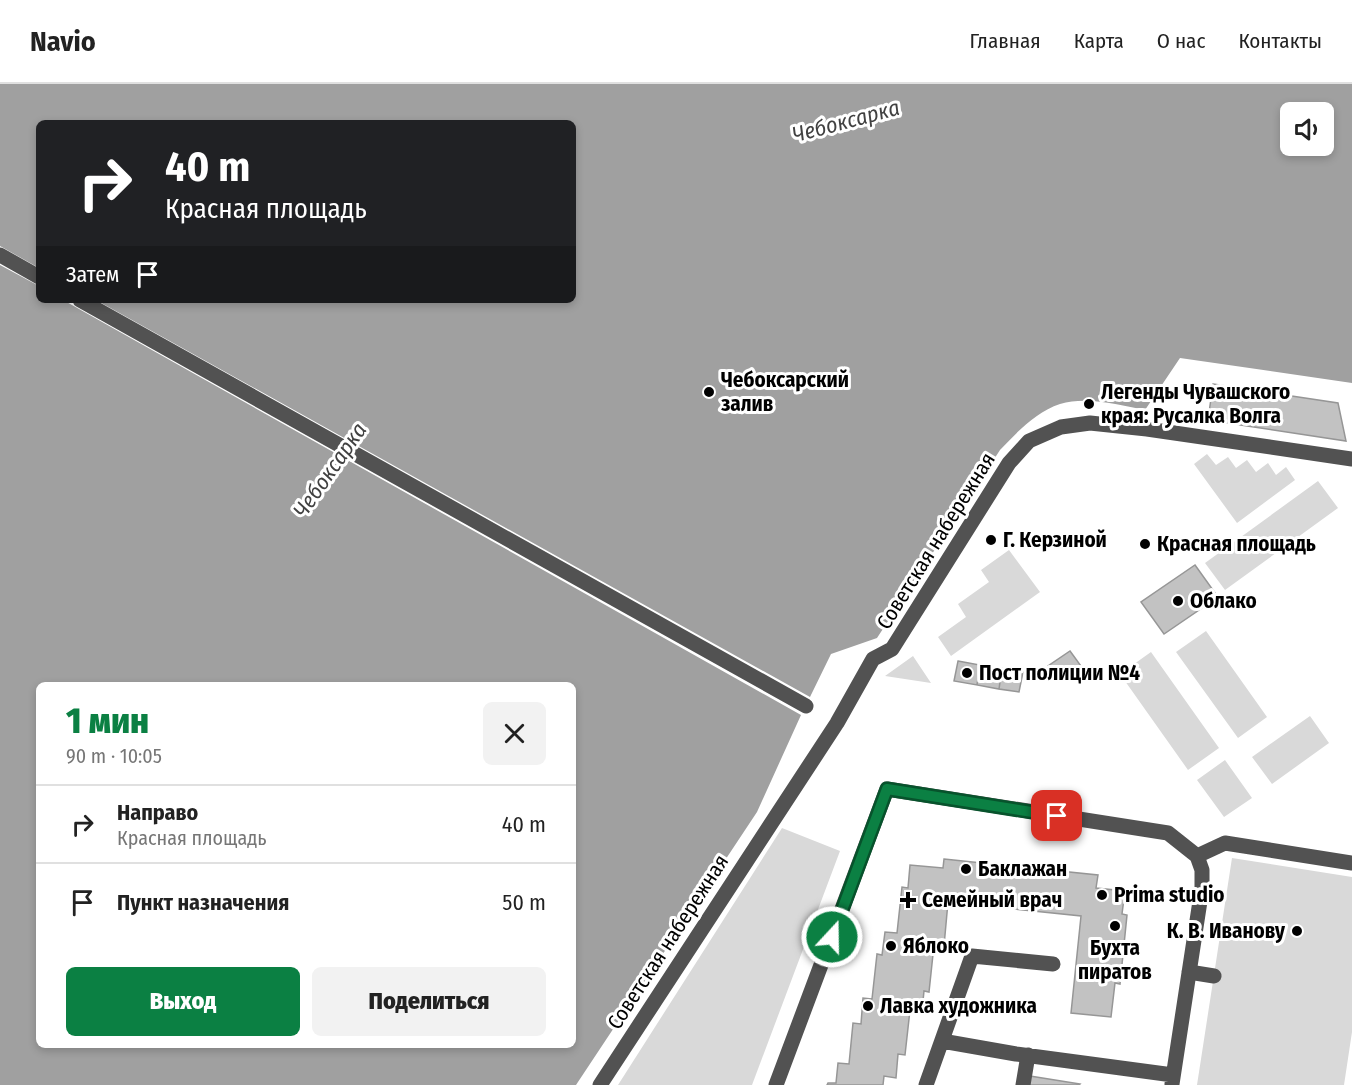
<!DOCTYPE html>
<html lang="ru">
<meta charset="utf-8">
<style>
:root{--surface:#fff;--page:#f2f2f2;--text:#222;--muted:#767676;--line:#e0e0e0;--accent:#0b8043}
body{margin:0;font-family:"Fira Sans Condensed",sans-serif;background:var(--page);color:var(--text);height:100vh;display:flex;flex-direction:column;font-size:22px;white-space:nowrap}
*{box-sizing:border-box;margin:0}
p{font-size:20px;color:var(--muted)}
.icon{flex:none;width:33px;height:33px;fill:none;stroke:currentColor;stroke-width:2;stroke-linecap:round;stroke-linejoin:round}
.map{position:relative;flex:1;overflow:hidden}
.sheet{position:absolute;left:36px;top:598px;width:540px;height:366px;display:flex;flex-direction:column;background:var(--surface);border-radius:9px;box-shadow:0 3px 9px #0003}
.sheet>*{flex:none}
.top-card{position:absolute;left:36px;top:36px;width:540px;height:183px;border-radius:9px;box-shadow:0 3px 9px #0003;background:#202124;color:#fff;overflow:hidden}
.tools{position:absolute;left:1280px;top:18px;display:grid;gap:12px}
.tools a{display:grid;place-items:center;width:54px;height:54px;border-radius:9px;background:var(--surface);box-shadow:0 3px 9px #0003;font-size:30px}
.pin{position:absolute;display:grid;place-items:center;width:51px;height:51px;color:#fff;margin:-26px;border-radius:12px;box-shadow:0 3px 9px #0006}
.me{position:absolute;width:66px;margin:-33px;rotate:21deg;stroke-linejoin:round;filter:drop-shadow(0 0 4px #0008)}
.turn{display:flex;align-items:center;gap:21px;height:126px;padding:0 30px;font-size:27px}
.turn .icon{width:78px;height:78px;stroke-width:2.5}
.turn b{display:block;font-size:42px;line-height:51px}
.then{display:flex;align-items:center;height:57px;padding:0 30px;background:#0003;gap:12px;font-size:22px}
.round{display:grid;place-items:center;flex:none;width:63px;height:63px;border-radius:9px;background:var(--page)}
.headline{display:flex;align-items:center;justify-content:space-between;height:102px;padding:0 30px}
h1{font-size:36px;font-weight:800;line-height:45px;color:var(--accent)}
.button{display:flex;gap:12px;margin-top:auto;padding:12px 30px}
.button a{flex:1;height:69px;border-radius:9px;background:var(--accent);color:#fff;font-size:24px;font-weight:800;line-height:69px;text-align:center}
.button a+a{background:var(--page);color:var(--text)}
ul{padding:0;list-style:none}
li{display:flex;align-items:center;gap:18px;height:78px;padding:0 30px;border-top:2px solid var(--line)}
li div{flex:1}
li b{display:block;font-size:22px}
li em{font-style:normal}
header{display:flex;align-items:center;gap:36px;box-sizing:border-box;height:84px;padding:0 30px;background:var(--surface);border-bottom:2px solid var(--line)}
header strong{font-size:28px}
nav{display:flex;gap:33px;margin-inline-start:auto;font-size:21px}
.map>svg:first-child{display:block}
</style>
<header>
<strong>Navio</strong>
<nav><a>Главная</a><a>Карта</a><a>О нас</a><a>Контакты</a></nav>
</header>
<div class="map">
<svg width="1352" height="1001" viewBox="0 0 1352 1001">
<rect width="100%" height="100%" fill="#fff"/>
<path fill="#d9d9d9" d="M1207 370 1216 381 1228 373 1236 384 1247 376 1256 388 1268 379 1276 391 1286 383 1295 396 1237 439 1194 380Z
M1318 397 1338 424 1225 506 1205 479Z
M1009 466 1040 508 951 572 938 553 966 533 958 520 989 498 981 486Z
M1206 547 1267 633 1238 654 1176 568Z
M1151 568 1219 664 1188 686 1120 590Z
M913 572 931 599 885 592Z
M1310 632 1329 659 1272 700 1252 673Z
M1225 676 1252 714 1224 733 1197 696Z
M782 744 840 767 752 1001H618Z
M1232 774 1352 793V948L1344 1001H1197Z"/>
<path fill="#a0a0a0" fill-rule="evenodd" d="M0 0H1352V299L1180 274 1145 326C1119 321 1087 312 1060 320 1036 328 1017 348 1000 366L877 554 831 570 810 613 96 216H573V39H39V184L0 162ZM1290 28H1323V62H1290Z
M0 181 39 202V216H63L801 631 757 728 576 1001H0ZM39 602H573V962H39Z"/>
<path fill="#c2c2c2" stroke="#969696" stroke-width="1.5" d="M1213 300 1338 319 1346 357 1208 336Z
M1195 481 1218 513 1164 550 1141 518Z
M1070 567 1081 582 1059 598 1048 582Z
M958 577 980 581 977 601 954 597Z
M980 581 1002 584 999 605 977 601Z
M1002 584 1023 588 1019 608 999 605Z
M944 775 1098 791 1096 804 1125 807 1122 830 1127 831 1120 900 1115 899 1111 933 1071 929 1081 832 948 818 944 862 934 861 929 908 924 907 922 927 910 926 905 971 898 970 896 994 884 992 883 1001H827L828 999H836L838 979 849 980 853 939 861 940 863 914 872 915 877 870 882 871 885 848 897 849 902 803 908 804 910 781 943 784Z
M1030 992 1080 1000 1079 1001H1029Z"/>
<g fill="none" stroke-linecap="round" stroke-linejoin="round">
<path stroke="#525252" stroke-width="15" d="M0 171 39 193
M80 216 806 622
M1197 772 1225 759 1352 779
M1189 888 1214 892
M942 957 1016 970 1173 991
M1172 1000 1202 804V786L1197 772
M600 1001 837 639 873 575 892 565 1009 379 1029 357 1061 343 1090 339 1147 345 1352 375
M776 1001 887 705 1168 749 1197 772
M926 1001 972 872 1053 880
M1023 1001 1028 971"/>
</g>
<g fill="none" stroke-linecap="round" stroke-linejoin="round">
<defs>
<path id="route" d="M832 853 887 705 1057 732"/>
</defs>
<use href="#route" stroke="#07532c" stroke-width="15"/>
<use href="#route" stroke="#0b8043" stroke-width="10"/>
</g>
<g fill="#000" stroke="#fff" stroke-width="2">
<circle cx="709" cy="308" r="6"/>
<circle cx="1089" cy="320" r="6"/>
<circle cx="991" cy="456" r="6"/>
<circle cx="1145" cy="460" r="6"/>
<circle cx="1178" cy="517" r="6"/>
<circle cx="967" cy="589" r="6"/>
<circle cx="966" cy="785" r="6"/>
<circle cx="1102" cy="811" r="6"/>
<path d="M905 807h6v6h6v6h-6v6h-6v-6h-6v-6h6z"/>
<circle cx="1115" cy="842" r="6"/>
<circle cx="1297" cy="847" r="6"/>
<circle cx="891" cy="862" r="6"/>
<circle cx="868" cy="922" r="6"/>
</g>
<g text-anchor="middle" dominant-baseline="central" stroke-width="6" stroke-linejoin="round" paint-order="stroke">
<g font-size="21" font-weight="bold" fill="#000" stroke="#fff" text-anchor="start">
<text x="721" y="296">Чебоксарский<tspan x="721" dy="24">залив</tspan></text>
<text x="1101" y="308">Легенды Чувашского<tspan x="1101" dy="24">края: Русалка Волга</tspan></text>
<text x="1003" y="456">Г. Керзиной</text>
<text x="1157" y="460">Красная площадь</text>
<text x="1190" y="517">Облако</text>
<text x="979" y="589">Пост полиции №4</text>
<text x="978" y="785">Баклажан</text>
<text x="1114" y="811">Prima studio</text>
<text x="922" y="816">Семейный врач</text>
<text x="1285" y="847" text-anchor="end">К. В. Иванову</text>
<text x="903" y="862">Яблоко</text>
<text x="1115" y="864" text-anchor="middle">Бухта<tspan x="1115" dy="24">пиратов</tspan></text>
<text x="880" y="922">Лавка художника</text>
</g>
<g font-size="21" fill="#000" stroke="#fff">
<text transform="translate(936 457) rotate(-58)">Советская набережная</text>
<text transform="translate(668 858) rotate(-57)">Советская набережная</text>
</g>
<g font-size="22" font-style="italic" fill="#414141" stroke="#fff">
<text transform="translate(846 37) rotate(-15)">Чебоксарка</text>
<text transform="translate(330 386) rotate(-55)">Чебоксарка</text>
</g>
</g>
</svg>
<div class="tools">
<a><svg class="icon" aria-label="sound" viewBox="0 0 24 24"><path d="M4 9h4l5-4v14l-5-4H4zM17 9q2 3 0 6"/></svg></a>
</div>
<div class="pin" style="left:1057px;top:732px;background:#d93025"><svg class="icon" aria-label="arrive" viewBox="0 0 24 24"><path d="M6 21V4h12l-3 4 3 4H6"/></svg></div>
<svg class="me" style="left:832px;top:853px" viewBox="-20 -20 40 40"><circle r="17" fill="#0b8043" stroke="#fff" stroke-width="3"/><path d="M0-11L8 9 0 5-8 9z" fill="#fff"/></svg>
<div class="top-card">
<div class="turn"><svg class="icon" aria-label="right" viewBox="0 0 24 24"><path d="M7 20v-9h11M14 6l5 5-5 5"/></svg><div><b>40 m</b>Красная площадь</div></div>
<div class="then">Затем<svg class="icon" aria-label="arrive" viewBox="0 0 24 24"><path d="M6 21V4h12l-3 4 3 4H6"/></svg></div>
</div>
<section class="sheet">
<div class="headline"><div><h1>1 мин</h1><p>90 m · 10:05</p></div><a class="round"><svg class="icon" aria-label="close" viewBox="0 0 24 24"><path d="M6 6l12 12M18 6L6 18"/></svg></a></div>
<ul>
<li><svg class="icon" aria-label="right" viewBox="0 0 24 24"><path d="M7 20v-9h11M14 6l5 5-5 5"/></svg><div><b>Направо</b><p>Красная площадь</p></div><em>40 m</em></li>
<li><svg class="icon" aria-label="arrive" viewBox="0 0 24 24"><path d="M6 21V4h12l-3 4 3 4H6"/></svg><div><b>Пункт назначения</b></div><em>50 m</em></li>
</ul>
<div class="button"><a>Выход</a><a>Поделиться</a></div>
</section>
</div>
